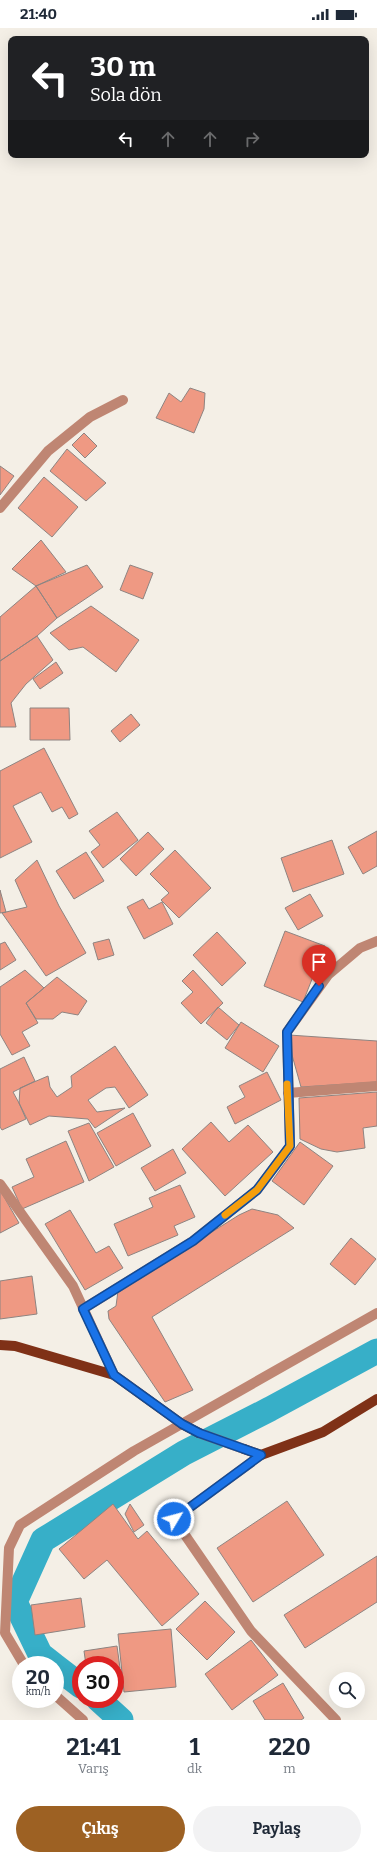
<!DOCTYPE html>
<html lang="tr">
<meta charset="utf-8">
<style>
:root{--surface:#fff;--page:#f2f2f3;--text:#1f2937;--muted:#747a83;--accent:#9d6123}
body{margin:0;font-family:Bitter,serif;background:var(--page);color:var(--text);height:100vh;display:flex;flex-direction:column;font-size:15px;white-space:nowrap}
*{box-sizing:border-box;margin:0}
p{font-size:13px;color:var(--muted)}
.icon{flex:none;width:22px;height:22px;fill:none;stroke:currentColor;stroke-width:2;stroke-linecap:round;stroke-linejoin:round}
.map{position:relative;height:1692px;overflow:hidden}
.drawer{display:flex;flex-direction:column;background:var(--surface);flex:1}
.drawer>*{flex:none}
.hud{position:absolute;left:8px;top:8px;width:361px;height:122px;border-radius:8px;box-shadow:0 4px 16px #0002;background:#202124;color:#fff;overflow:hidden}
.tools{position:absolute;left:329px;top:1644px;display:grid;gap:8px}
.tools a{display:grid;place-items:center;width:36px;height:36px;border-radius:50%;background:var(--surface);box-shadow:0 4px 16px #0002;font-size:20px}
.speed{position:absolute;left:12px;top:1628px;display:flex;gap:8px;font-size:20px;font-weight:700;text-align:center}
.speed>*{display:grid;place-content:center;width:52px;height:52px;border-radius:50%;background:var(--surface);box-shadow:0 4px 16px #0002;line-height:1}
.speed small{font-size:10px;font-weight:400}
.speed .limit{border:6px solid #d22;background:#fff;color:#111}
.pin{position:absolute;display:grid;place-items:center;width:34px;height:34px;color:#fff;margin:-41px -17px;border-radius:50% 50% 50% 0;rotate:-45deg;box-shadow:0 0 4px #0007}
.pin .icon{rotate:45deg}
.me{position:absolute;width:44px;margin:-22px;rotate:53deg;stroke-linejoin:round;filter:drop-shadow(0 0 3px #0008)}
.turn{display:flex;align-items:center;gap:14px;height:84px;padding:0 16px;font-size:18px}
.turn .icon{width:52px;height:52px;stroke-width:2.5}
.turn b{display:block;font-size:28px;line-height:34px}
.lanes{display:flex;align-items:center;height:38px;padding:0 16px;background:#0003;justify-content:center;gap:20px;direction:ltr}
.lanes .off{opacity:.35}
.eta{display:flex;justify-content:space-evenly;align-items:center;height:68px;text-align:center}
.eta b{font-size:24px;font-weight:700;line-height:28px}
.button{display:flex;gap:8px;margin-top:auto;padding:8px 16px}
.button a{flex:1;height:46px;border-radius:24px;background:var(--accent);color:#fff;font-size:16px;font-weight:700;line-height:46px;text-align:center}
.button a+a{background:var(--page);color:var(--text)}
.status{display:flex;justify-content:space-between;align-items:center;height:28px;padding:0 20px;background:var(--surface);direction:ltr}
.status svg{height:11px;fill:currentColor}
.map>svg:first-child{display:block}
</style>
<div class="status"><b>21:40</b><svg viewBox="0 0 49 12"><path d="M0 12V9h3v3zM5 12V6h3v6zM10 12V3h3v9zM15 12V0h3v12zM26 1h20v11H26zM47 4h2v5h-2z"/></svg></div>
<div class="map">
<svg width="377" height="1692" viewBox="0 0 377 1692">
<rect width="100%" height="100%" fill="#f4efe6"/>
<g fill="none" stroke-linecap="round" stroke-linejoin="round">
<path stroke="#37afc8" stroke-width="25" d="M54 1637 40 1626 15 1574 43 1512 184 1425 270 1381 377 1323
M55 1638 81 1658
M98 1671 121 1692"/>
</g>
<path fill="#ef9983" stroke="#8e8481" d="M190 360 205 365 204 381 194 405 156 390 169 365 181 374Z
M84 405 97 418 85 430 72 417Z
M67 421 106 455 86 473 50 443Z
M0 438 14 448 0 467Z
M44 449 78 479 52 509 18 480Z
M41 512 66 544 36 558 12 541Z
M87 537 103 559 57 590 36 558Z
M130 537 153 545 143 571 120 562Z
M36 558 57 590 37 608 0 633V589Z
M91 578 139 612 116 644 83 619 69 622 50 605Z
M37 608 53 632 26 656 11 675 16 699H0V633Z
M56 634 63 645 40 661 33 651Z
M30 680H69L70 712H30Z
M131 686 140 697 120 714 111 703Z
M44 720 78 786 69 791 62 779 52 784 41 764 13 778 32 814 0 830V743Z
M117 784 138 812 103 840 91 824 100 817 89 803Z
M377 803V838L363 846 348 819Z
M148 804 164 821 136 848 120 831Z
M332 812 344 846 293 864 281 830Z
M175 822 211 860 179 890 161 872 169 865 150 846Z
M86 824 104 853 74 871 56 843Z
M37 832 59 878 86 925 46 948 2 885 27 879 15 852Z
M0 862 6 884 0 885Z
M310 866 323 888 298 902 285 880Z
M143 871 149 881 162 874 173 896 144 911 127 879Z
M285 903 325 918 303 974 264 958Z
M217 904 246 935 222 958 193 927Z
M109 911 114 927 98 932 93 915Z
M5 914 16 932 0 942V916Z
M25 942 44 960 26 975 38 995 22 1004 30 1018 12 1027 0 1006V959Z
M193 942 223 975 201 996 181 975 193 964 182 953Z
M57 949 87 973 78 987 62 984 53 991H36L26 975Z
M218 979 239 997 227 1012 206 995Z
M241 994 279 1018 263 1044 225 1020Z
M289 1007 377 1013V1054L301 1059 292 1027Z
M115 1018 148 1067 129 1080 115 1059 106 1060 88 1072 97 1084 125 1080 95 1100 88 1091 49 1088 30 1097 19 1075 20 1060 48 1048 50 1059 57 1069 72 1059 71 1048Z
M24 1029 35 1053 13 1064 19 1075 26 1091 2 1102 0 1099V1041Z
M267 1044 281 1072 235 1096 227 1079 245 1069 239 1058Z
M377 1064V1098L363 1100 365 1120 337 1124 321 1121 300 1111 299 1070Z
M133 1085 151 1118 116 1138 97 1105Z
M211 1094 229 1114 248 1097 273 1124 225 1168 182 1121Z
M89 1095 114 1139 89 1153 68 1103Z
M66 1113 84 1154 22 1181 12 1159 34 1149 26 1131Z
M300 1114 333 1138 304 1177 272 1153Z
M173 1121 186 1145 155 1163 141 1140Z
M180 1157 195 1189 174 1198 178 1207 128 1228 114 1196 153 1179 149 1170Z
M0 1162 19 1195 0 1205Z
M252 1181 278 1187 294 1200 152 1289 193 1362 165 1374 109 1291 108 1283 116 1278 118 1263 239 1187Z
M70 1182 96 1225 109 1218 123 1240 85 1262 45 1196Z
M351 1210 376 1231 355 1257 330 1236Z
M32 1248 37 1286 0 1291V1253Z
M287 1473 324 1527 253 1574 217 1520Z
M113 1476 138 1511 147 1503 199 1566 162 1598 107 1532 84 1551 59 1521Z
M130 1476 144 1497 134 1504 125 1486Z
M377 1528V1574L305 1620 284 1587Z
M81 1570 85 1599 35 1607 31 1577Z
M205 1573 235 1604 207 1632 176 1601Z
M171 1601 176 1659 124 1664 118 1606Z
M251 1612 278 1647 232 1682 205 1646Z
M117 1618 120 1640 115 1641V1637H86L84 1623Z
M283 1655 304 1690 301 1692H265L253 1673Z"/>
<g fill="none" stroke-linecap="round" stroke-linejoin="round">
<path stroke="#bf8673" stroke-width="10" d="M0 480 48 423 90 389 123 372
M288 1065 377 1058
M0 1156 73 1258 114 1347
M83 1281 193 1213 257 1162 290 1118 287 1004 328 947 360 920 377 913
M199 1405 244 1421
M261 1427 174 1491 251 1603 336 1692
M24 1637 5 1605 9 1520 20 1497 134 1423 377 1285
M55 1667 83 1692"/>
<path stroke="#7f3117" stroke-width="10" d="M0 1317 15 1318 114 1347 182 1396 199 1405
M244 1421 261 1427 323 1404 377 1371"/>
</g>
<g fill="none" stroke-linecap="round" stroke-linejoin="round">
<defs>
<path id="route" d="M174 1491 261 1427 199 1405 182 1396 114 1347 83 1281 193 1213 257 1162 290 1118 287 1004 319 958"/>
</defs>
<use href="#route" stroke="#114b97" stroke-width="10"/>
<use href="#route" stroke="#1a73e8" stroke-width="7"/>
<path stroke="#f59e0b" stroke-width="7" d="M225 1187 257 1162 290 1118 287 1056"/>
</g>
</svg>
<div class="tools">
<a><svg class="icon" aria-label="search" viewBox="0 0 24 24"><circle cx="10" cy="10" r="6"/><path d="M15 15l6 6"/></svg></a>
</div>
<div class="speed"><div>20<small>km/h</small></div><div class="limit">30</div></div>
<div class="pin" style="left:319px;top:958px;background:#d93025"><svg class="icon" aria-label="arrive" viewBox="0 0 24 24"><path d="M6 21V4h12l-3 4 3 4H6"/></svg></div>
<svg class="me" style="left:174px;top:1491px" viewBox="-20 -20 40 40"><circle r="17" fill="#1a73e8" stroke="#fff" stroke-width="3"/><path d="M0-11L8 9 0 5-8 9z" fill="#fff"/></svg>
<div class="hud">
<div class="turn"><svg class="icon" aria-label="left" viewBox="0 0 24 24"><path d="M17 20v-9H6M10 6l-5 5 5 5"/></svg><div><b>30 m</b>Sola dön</div></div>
<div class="lanes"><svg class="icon" aria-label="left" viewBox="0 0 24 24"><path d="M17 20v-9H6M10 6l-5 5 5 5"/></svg><svg class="icon off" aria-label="ahead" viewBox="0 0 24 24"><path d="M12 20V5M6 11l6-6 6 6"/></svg><svg class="icon off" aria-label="ahead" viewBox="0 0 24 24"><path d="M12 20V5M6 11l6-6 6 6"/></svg><svg class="icon off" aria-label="right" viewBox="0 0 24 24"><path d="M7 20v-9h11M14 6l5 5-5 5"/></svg></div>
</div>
</div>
<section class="drawer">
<div class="eta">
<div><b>21:41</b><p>Varış</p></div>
<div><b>1</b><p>dk</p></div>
<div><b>220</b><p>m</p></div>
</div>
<div class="button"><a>Çıkış</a><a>Paylaş</a></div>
</section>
